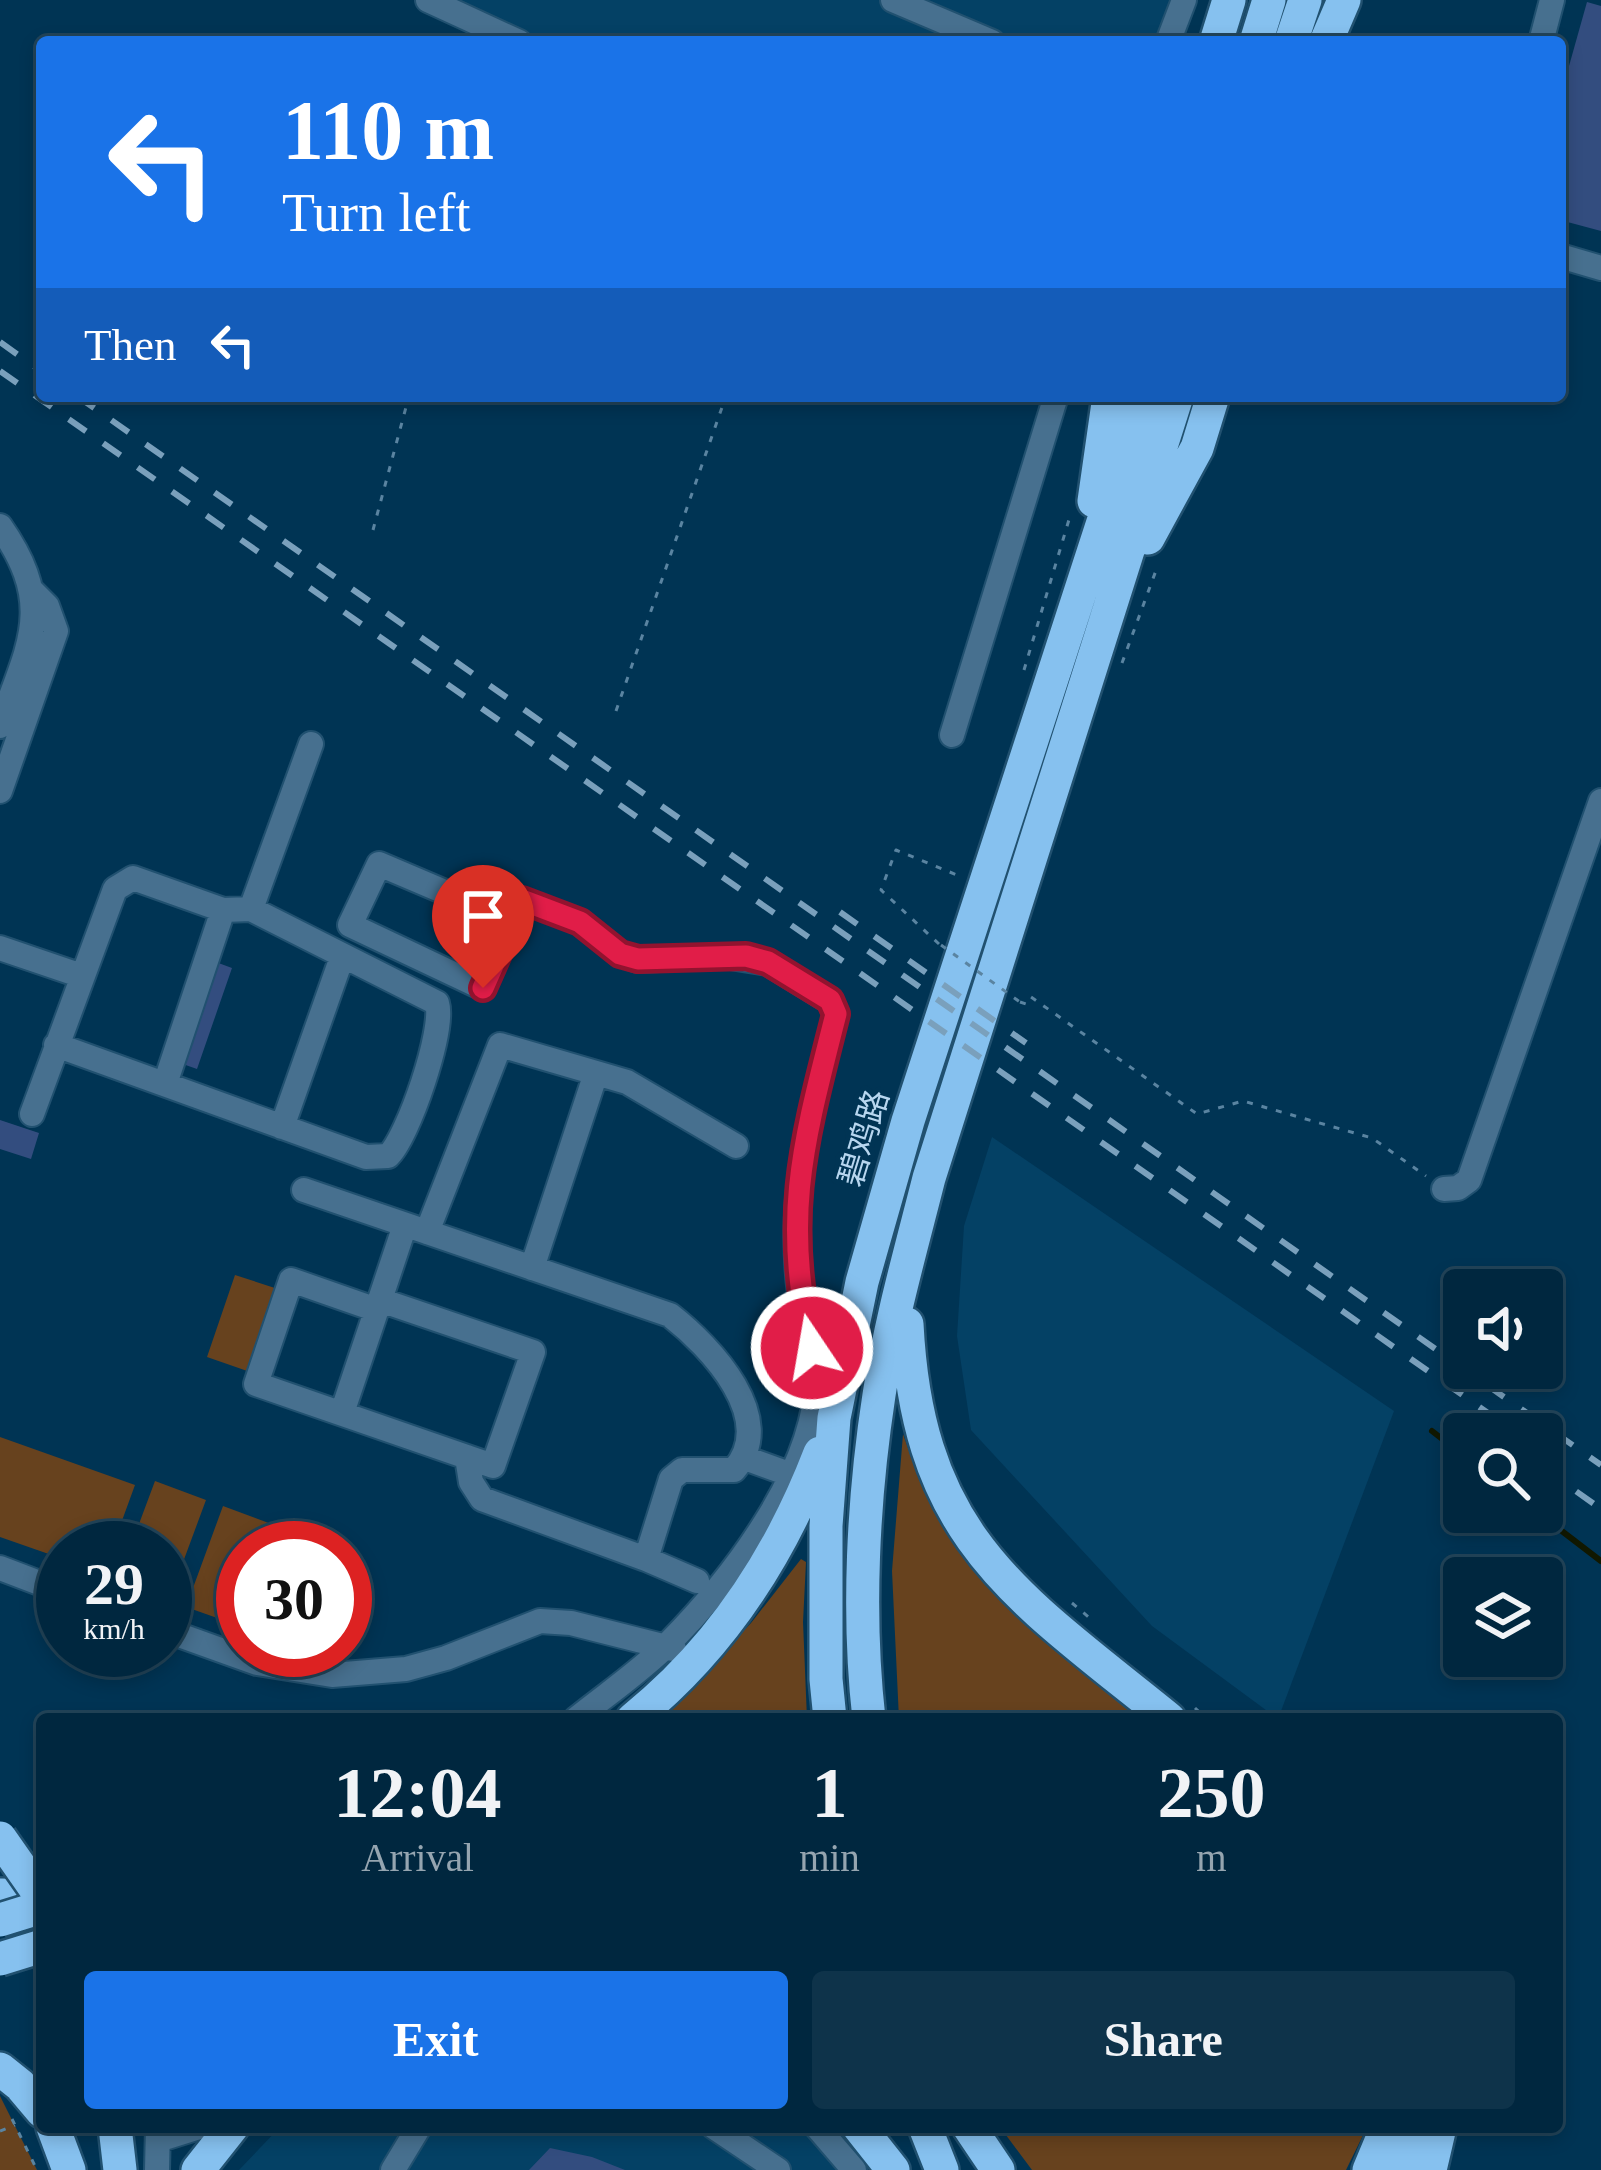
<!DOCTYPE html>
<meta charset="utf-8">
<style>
:root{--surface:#00273f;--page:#0e334a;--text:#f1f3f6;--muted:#95a5b0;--line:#224459;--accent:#1a73e8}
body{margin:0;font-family:"Times New Roman","Noto Sans SC",serif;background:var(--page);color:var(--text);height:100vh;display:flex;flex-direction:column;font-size:45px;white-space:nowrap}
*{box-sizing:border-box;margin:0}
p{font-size:39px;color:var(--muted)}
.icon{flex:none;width:66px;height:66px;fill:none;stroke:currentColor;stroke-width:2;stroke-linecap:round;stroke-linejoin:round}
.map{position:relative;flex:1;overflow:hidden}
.side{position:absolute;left:36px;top:1713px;width:1527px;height:420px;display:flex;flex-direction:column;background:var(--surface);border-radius:12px;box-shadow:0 6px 18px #0003,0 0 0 3px var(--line)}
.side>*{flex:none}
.guide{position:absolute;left:36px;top:36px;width:1530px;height:366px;border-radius:12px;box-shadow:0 6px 18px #0003,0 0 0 3px var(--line);background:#1a73e8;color:#fff;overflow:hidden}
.fabs{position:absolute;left:1443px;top:1269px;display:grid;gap:24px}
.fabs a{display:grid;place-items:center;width:120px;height:120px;border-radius:12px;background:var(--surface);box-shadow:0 6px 18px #0003,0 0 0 3px var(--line);font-size:60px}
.speed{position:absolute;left:36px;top:1521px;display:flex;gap:24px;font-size:60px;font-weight:700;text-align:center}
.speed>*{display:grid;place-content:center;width:156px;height:156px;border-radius:50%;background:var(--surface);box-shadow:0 6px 18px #0003,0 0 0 3px var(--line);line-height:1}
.speed small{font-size:30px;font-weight:400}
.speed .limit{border:18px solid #d22;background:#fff;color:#111}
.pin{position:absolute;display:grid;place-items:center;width:102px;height:102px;color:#fff;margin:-123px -51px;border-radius:50% 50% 50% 0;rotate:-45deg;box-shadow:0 0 12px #0007}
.pin .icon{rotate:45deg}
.me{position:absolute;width:132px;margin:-66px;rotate:348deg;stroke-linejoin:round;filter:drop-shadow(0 0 9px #0008)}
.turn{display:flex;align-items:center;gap:42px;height:252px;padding:0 48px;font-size:54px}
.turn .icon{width:156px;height:156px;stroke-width:2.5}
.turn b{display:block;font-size:84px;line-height:102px}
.then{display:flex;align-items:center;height:114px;padding:0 48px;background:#0003;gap:24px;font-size:45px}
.eta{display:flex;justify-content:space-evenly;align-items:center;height:204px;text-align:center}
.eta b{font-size:72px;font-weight:700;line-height:84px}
.button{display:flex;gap:24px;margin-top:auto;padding:24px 48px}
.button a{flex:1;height:138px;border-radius:12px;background:var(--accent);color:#fff;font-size:48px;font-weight:700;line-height:138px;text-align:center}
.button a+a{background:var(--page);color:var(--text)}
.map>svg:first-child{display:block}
</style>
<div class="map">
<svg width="1601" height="2170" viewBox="0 0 1601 2170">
<rect width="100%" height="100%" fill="#003454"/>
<path fill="#044165" d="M443 0H1172L1157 42H533Z
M992 1137 1394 1411 1278 1719 1152 1626 971 1430 957 1336 964 1226Z
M280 2127H799L843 2170H239Z"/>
<path fill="#67421e" d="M235 1275 281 1290 253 1373 207 1357Z
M903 1434 918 1476 939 1516 1154 1719H899L892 1571Z
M0 1437 135 1485 112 1548H63V1559L0 1537Z
M155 1481 206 1500 169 1600 165 1599V1548H130Z
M223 1506 274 1525 266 1548H243V1609L237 1625 186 1607Z
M801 1559 806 1562 803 1622 807 1719H644L706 1669 751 1623Z
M0 2096 37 2170H0Z
M1000 2127H1367L1346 2170H1032Z"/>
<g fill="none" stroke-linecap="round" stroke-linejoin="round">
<path stroke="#111800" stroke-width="6" d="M1432 1431 1464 1456
M1537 1512 1601 1561"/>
</g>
<path fill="#334d7f" d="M1587 2 1601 6V231L1560 220V98Z
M213 961 232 968 197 1069 177 1062Z
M0 1120 39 1133 31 1159 0 1149Z
M550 2148 592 2157 625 2170H529Z"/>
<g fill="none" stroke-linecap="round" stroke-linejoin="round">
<defs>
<path id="minor" d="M428 0 519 42
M893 0 992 42
M1168 42 1184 0
M1541 42 1552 0
M1560 256 1601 268
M0 526C56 606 29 644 0 726
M952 735 1056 396
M0 791 56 631 47 606 32 591
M513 921 379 864 350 925 483 988 522 900 580 922 620 954 638 960 724 956 768 963 830 1001 836 1014C811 1112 787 1192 800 1294 803 1321 817 1348 817 1375 817 1470 732 1579 669 1643 641 1671 607 1694 576 1719
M0 948 82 976
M56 1045 366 1157 388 1156C408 1138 445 1029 437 1003L251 909
M165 1084 223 910
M32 1114 115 889 133 878 223 910 251 909 311 744
M282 1127 342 957
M1444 1189 1458 1188 1469 1180 1601 801
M304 1190 670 1315C711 1347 779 1419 734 1470H682L671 1479 646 1559 482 1499 471 1482 467 1457
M427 1232 500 1045 627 1082 736 1146
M532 1268 596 1073
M377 1310 291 1280 256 1384 493 1466 533 1352 380 1300
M342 1413 405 1225
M745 1458 789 1474
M646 1559 697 1581
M0 1568 63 1592
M165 1630 257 1663 332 1675 406 1669 446 1658 540 1621 571 1623 674 1649
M714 2127 778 2170
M817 2127 854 2170
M161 2139 199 2127
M157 2170 158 2127
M393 2170 419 2127"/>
<path id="highway" d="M1216 42 1229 0
M1256 42 1269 0
M1291 42 1305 0
M1326 42 1344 0
M1094 501 1109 396
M1148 538 1197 448 1213 396
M907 1324C918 1539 1016 1595 1169 1719
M633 1719C720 1649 780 1557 820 1453
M830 1719 826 1679V1526L834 1418 862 1282 908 1121 1144 396
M869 1719C857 1614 863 1499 879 1395 890 1322 911 1249 929 1178L1177 396
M0 1895 42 1896
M0 2069 20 2085 42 2111
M53 2127 69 2170
M115 2127 120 2170
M859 2127 893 2170
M925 2127 942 2170
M969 2127 998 2170
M198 2170 232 2127
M1369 2170 1387 2127
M1403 2170 1415 2127
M1430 2170 1440 2127"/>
</defs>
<use href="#minor" stroke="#215170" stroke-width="28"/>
<use href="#highway" stroke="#215170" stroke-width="38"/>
<path stroke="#5a84a1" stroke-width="3" stroke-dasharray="6 9" stroke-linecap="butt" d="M373 530 409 396
M1122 663 1158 565
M1024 670 1071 513
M616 711 726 396
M939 944 881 890 896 850 957 875
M1020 1002 1026 1004 1031 997 1197 1114 1243 1101 1372 1138 1426 1176
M1072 1603 1092 1620
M1195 1708 1207 1719
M12 2119 37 2170
M0 2131 15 2125"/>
<use href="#minor" stroke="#47708f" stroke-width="24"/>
<use href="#highway" stroke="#86c1ef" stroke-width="33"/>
<path stroke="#7aa0bc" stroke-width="6" stroke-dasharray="21 21" stroke-linecap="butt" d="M0 342 42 372
M0 371 1518 1434
M77 396 1601 1465
M840 912 1026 1043
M1542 1467 1601 1509"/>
<defs>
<path id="highway-bridge" d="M0 1838 42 1898
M0 1920 42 1907
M0 1959 42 1946"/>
</defs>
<use href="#highway-bridge" stroke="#215170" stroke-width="38" stroke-linecap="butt"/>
<path stroke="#5a84a1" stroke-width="3" stroke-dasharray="6 9" stroke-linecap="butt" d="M941 945 1020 1002"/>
<use href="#highway-bridge" stroke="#86c1ef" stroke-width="33"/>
</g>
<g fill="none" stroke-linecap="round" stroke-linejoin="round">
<defs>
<path id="route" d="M483 988 522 900 580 922 620 954 638 959 746 956 768 962 830 1000 836 1014C804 1140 781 1217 812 1348"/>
</defs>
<use href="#route" stroke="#92132f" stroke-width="30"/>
<use href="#route" stroke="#e11d48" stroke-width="21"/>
</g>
<g text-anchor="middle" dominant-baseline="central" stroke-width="10" stroke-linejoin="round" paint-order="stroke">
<g font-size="33" fill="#b7d6ef" stroke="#003454">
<text transform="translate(864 1138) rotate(-73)">碧鸡路</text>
</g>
</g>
</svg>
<div class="fabs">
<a><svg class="icon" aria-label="sound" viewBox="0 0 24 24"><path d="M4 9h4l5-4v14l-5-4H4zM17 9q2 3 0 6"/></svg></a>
<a><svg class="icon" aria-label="search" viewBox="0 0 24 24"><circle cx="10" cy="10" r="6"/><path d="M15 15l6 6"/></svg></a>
<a><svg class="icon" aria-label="layers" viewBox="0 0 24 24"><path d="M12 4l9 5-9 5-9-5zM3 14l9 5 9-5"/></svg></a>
</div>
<div class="speed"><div>29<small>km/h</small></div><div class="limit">30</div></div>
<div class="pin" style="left:483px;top:988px;background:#d93025"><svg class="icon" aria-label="arrive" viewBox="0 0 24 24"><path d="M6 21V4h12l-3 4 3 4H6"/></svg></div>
<svg class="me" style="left:812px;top:1348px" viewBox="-20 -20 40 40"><circle r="17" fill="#e11d48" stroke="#fff" stroke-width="3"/><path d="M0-11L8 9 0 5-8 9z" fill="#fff"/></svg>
<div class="guide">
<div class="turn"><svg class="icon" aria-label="left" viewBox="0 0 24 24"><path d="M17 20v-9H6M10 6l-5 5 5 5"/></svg><div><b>110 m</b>Turn left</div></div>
<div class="then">Then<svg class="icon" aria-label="left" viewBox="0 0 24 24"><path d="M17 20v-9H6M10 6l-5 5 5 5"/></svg></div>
</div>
<section class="side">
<div class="eta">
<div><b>12:04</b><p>Arrival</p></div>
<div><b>1</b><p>min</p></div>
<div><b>250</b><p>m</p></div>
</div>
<div class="button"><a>Exit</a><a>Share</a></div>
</section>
</div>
